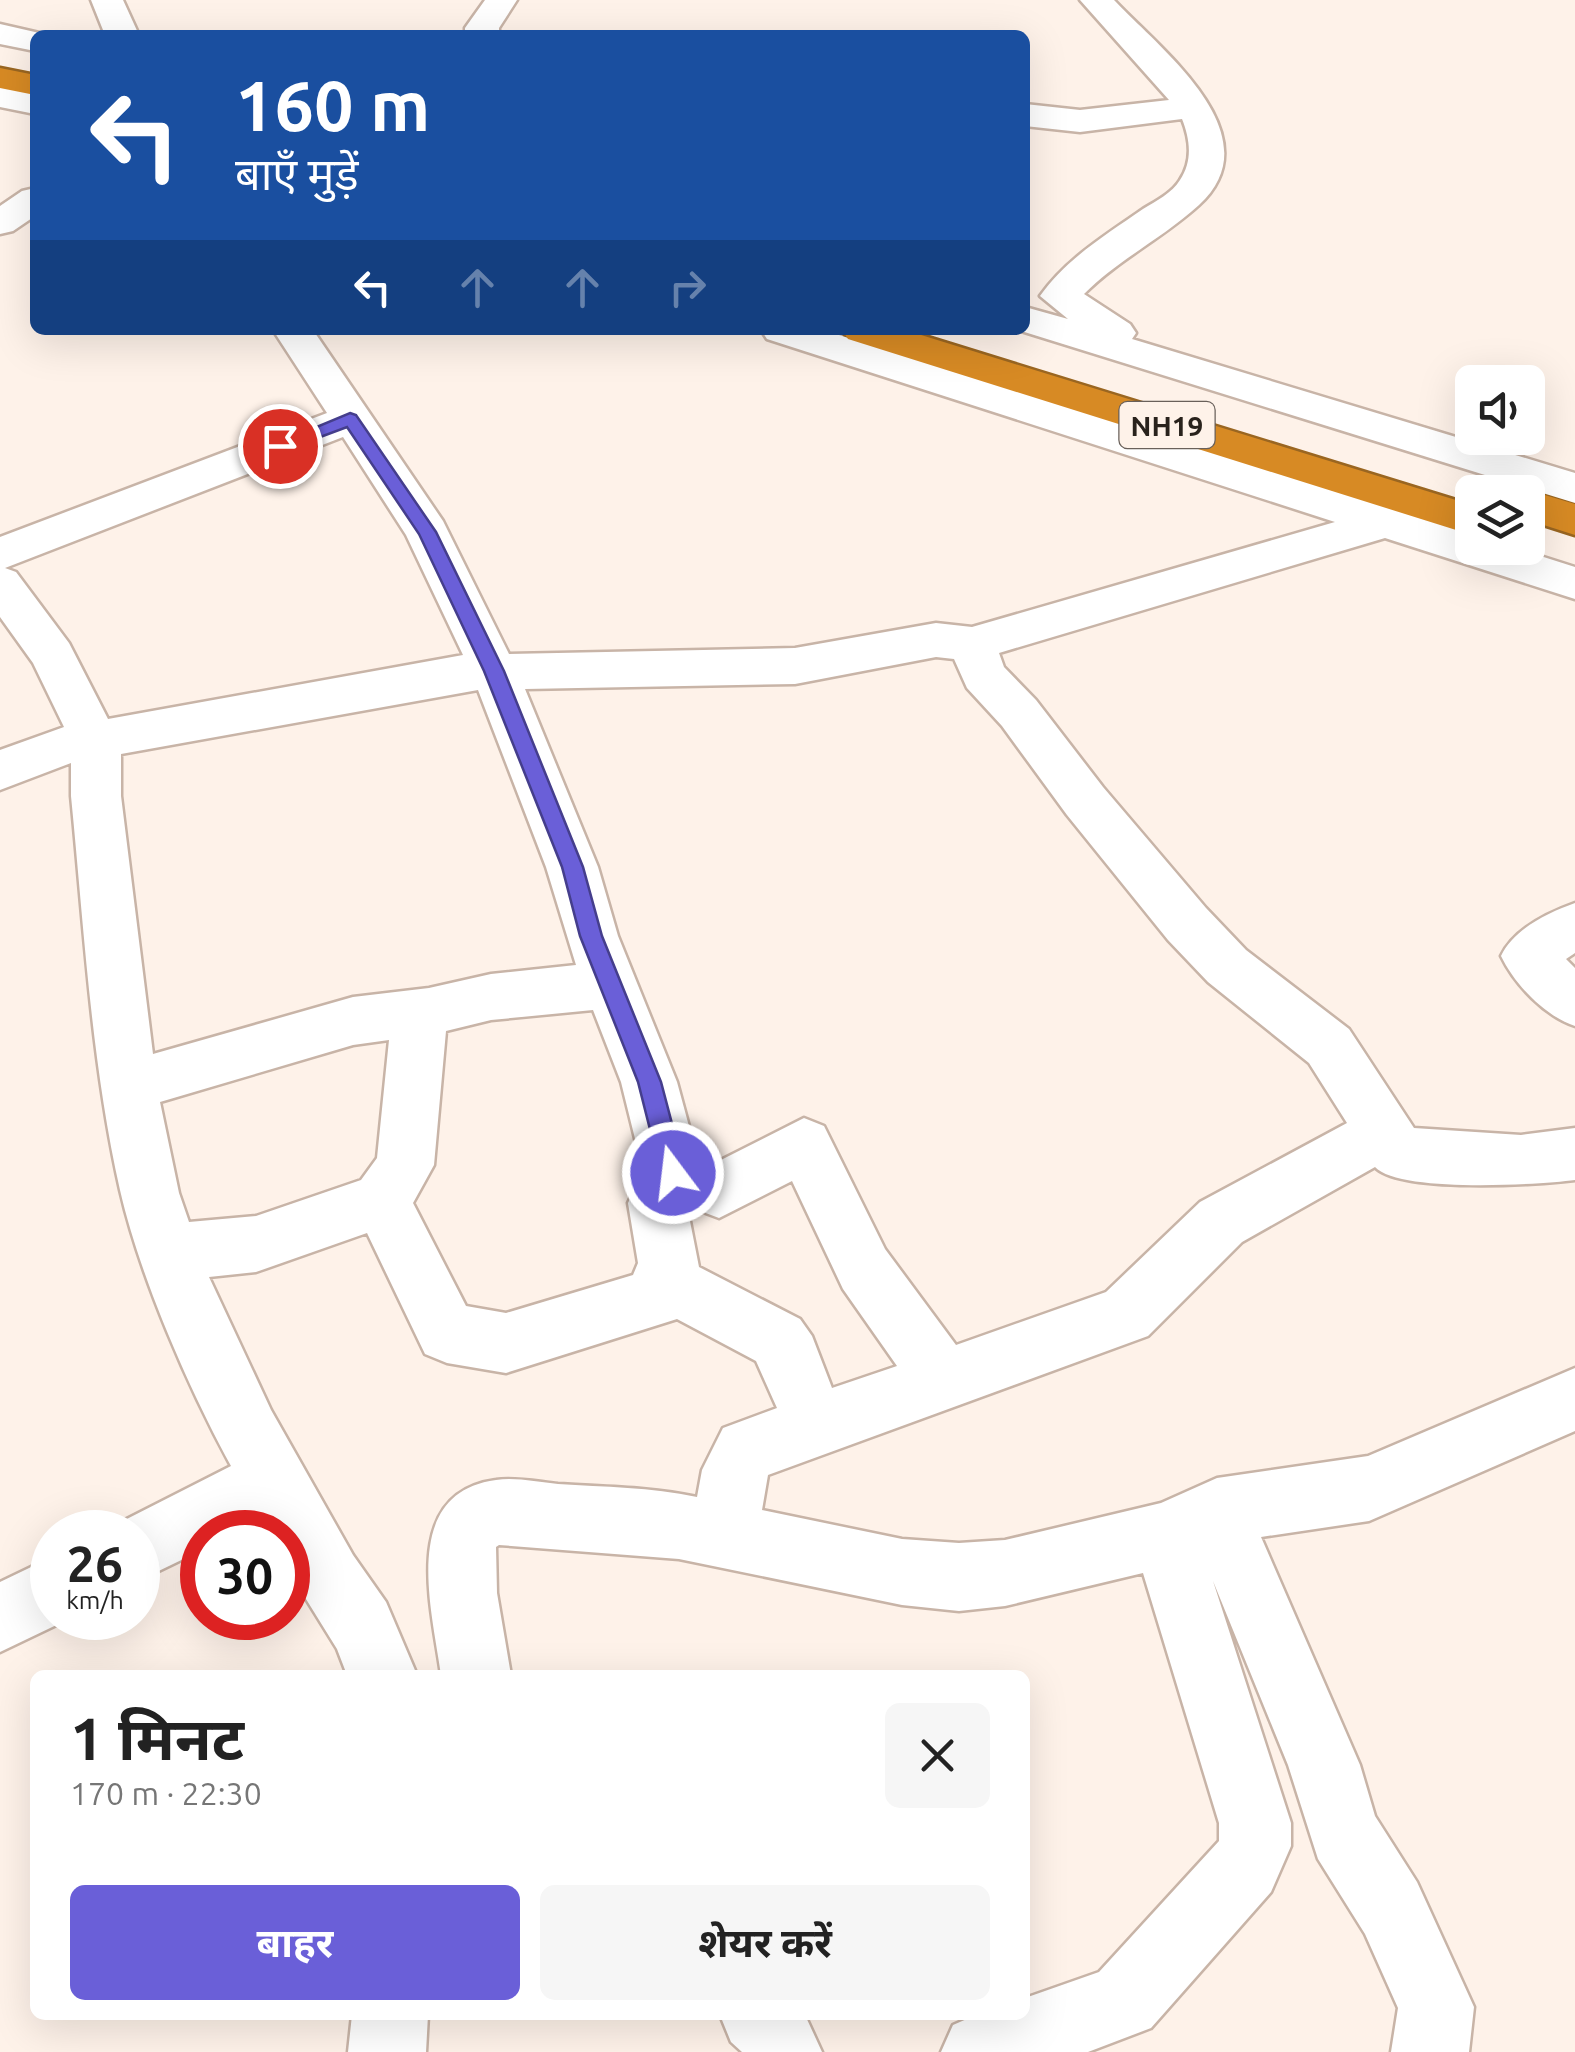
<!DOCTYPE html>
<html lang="hi">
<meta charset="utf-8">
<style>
:root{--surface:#fff;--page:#f6f6f6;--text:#222;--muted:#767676;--accent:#6a5fd8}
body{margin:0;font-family:Ubuntu,"Noto Sans Devanagari",sans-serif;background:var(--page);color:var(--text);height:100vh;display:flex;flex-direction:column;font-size:38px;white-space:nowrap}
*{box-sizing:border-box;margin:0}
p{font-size:32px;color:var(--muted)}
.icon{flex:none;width:55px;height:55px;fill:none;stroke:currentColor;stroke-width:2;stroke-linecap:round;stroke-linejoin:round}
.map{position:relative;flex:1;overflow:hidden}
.sheet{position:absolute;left:30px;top:1670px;width:1000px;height:350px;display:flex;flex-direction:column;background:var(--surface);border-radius:15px;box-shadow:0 10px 40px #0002}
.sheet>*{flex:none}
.banner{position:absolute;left:30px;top:30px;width:1000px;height:305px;border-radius:15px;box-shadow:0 10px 40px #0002;background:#1a4fa0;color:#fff;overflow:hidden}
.controls{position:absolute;left:1455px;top:365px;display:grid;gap:20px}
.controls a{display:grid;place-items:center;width:90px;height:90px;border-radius:15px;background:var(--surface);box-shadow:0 10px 40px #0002;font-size:50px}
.speed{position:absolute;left:30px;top:1510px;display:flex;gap:20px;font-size:50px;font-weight:700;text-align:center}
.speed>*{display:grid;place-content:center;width:130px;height:130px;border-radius:50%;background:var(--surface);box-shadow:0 10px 40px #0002;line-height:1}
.speed small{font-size:25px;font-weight:400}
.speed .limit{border:15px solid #d22;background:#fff;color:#111}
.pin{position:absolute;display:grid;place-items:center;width:85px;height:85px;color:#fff;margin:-42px;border:5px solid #fff;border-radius:50%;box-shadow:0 2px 10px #0007}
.me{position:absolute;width:110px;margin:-55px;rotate:345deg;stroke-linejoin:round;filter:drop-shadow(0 0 8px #0008)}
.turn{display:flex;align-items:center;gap:35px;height:210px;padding:0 40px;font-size:45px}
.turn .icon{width:130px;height:130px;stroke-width:2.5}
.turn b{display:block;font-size:70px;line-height:85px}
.lanes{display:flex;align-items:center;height:95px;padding:0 40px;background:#0003;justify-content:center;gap:50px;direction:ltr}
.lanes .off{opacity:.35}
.round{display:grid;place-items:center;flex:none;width:105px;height:105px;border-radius:15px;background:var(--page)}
.head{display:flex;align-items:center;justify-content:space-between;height:170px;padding:0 40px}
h1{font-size:60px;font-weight:700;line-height:75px}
.action{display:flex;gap:20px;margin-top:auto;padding:20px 40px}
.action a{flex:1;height:115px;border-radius:15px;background:var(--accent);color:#fff;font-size:40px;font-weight:700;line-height:115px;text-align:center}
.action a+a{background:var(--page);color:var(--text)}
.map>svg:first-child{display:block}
</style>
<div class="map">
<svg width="1575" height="2052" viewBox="0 0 1575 2052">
<rect width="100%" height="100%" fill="#fef2e9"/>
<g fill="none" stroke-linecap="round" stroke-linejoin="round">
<defs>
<path id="minor" d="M91 0H123L139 35H105Z
M485 0H517L499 28V35H465V28Z
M1080 0H1114C1160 49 1275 135 1199 205 1163 238 1119 259 1084 294L1130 324 1136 333 1132 339 1575 473V503L1018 330H1025V307L1068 319 1040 296C1066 259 1107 234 1143 209 1156 201 1172 193 1180 180 1193 161 1190 139 1182 119L1080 132 1025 126V104L1080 110 1169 100Z
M0 24 48 35H35V51L0 44Z
M0 87 35 94V114L0 107Z
M35 188V216L13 231 0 234V206L22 191Z
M273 330H313L443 521 509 654 795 648 936 623 972 627 1335 522 767 339 761 330H823L1472 534V548H1515L1575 567V599L1385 538 999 653 1004 667 1036 700 1103 787 1206 908 1246 950 1349 1029 1414 1128 1521 1135 1575 1128V1180C1537 1185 1399 1193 1375 1167L1242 1242 1148 1336 768 1475 762 1510 902 1539 959 1543 1005 1540 1161 1503 1217 1478 1368 1456 1575 1368V1431L1369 1521 1261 1537 1360 1765 1375 1816 1417 1882 1474 2007 1469 2052H1391L1398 2008 1365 1934 1318 1859 1288 1765 1213 1581 1291 1823V1846L1271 1892 1151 2028 1088 2052H941L953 2025 976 2015H1025V1998L1099 1972 1219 1841V1823L1143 1573 1005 1606 959 1611 902 1605 679 1559 499 1545 496 1547 497 1593 511 1675H441C432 1609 399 1493 496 1480 515 1477 538 1482 558 1484 604 1487 651 1487 697 1497L702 1470 723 1428 777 1408 756 1361 677 1319 506 1373 447 1363 425 1354 367 1233 256 1272 209 1277 271 1410 353 1555 386 1602 417 1675H347L337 1649 288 1570V1532H267L261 1520 237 1532H202V1550L138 1581V1532H111L115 1525 231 1466C188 1387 140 1277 120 1190 91 1061 84 927 71 796V763L0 790V750L64 727 33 663 0 617V537L327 413ZM343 437 406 535 463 655 108 719 69 643 16 572 5 568ZM936 657 954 659 967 688 1002 726 1067 815 1168 940 1208 982 1309 1063 1347 1123 1200 1202 1106 1292 956 1345 885 1249 824 1126 804 1118 715 1163 697 1156 677 1082 618 936 598 867 525 689 795 684ZM478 690 546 867 576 965 491 974 429 988 353 997 153 1054 121 796V754ZM593 1010 621 1082 643 1171 628 1203 638 1263 633 1275 506 1313 466 1306 413 1203 434 1165 446 1031 491 1020ZM389 1040 377 1158 361 1180 256 1216 189 1222 179 1193 160 1102 353 1045ZM792 1181 843 1289 897 1366 832 1388 812 1336 800 1319 699 1267 687 1206 719 1218Z
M1575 903V953L1566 959 1575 968V1026C1545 1016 1515 985 1501 956 1514 929 1547 913 1575 903Z
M52 1557V1618H71L0 1652V1582Z
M352 2015H428L426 2052H348Z
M720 2015H805L822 2052H742L731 2042Z"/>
<path id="highway" d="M0 68 35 75V95L0 88Z
M842 330H905L1472 505V535L848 339Z
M1528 490 1575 504V535L1528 520V492H1519Z"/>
</defs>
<use href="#minor" stroke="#c8b4a7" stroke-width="5"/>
<use href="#highway" stroke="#9a6621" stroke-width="5"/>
<use href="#minor" fill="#fff" fill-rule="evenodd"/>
<use href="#highway" fill="#d78a24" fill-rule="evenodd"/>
</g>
<path fill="#6a5fd8" stroke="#453e8c" stroke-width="2.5" d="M350 413 356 415 436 532 504 671 583 867 602 936 661 1082 685 1173 682 1181 673 1184 665 1181 661 1173 638 1082 580 936 562 867 484 671 419 534 347 427 280 452 271 446Z"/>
<g text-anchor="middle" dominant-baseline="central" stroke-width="8" stroke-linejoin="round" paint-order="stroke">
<rect fill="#fef2e9" stroke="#69605a" stroke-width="2.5" x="1119.5" y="402" width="95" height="46" rx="8"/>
<g font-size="28" font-weight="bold" fill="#29221c">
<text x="1167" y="425">NH19</text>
</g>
</g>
</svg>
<div class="controls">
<a><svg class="icon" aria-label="sound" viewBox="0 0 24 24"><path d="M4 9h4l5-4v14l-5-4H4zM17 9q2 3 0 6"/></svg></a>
<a><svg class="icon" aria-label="layers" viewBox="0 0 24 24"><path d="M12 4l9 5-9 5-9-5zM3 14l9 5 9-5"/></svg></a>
</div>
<div class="speed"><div>26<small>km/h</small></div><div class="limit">30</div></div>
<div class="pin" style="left:280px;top:446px;background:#d93025"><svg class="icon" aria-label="arrive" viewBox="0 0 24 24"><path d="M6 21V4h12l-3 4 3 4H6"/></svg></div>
<svg class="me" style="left:673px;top:1173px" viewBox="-20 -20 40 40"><circle r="17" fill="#6a5fd8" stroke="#fff" stroke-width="3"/><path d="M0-11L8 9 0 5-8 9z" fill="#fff"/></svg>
<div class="banner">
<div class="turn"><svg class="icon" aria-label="left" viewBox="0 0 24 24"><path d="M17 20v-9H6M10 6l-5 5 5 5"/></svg><div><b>160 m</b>बाएँ मुड़ें</div></div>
<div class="lanes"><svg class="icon" aria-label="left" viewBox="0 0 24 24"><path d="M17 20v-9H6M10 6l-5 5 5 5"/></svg><svg class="icon off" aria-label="ahead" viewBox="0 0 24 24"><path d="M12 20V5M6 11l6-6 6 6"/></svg><svg class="icon off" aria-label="ahead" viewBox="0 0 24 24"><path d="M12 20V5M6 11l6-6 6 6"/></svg><svg class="icon off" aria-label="right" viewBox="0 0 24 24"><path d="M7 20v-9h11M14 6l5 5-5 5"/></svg></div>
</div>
<section class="sheet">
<div class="head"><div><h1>1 मिनट</h1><p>170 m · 22:30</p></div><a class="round"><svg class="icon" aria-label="close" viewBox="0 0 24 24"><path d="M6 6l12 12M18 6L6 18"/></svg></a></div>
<div class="action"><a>बाहर</a><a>शेयर करें</a></div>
</section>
</div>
